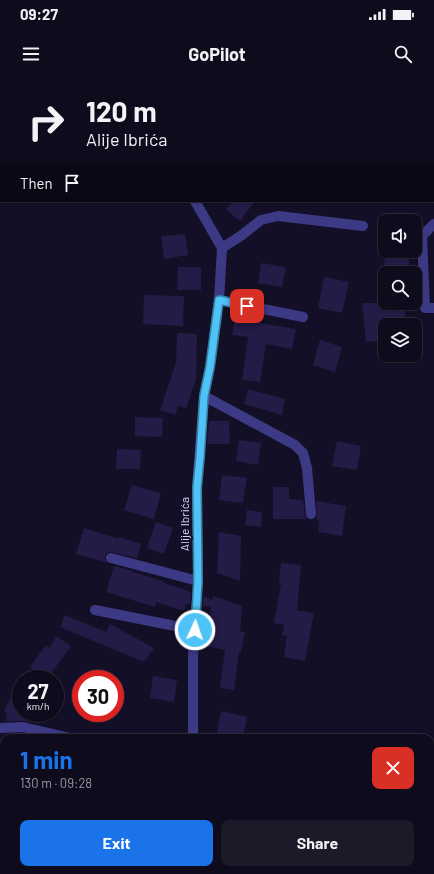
<!DOCTYPE html>
<meta charset="utf-8">
<style>
:root{--surface:#0e0b1c;--page:#1c1929;--text:#f1f3f6;--muted:#9b9ba3;--line:#2e2b3b;--accent:#1a73e8}
body{margin:0;font-family:Barlow,sans-serif;background:var(--page);color:var(--text);height:100vh;display:flex;flex-direction:column;font-size:15px;white-space:nowrap}
*{box-sizing:border-box;margin:0}
p{font-size:13px;color:var(--muted)}
.icon{flex:none;width:22px;height:22px;fill:none;stroke:currentColor;stroke-width:2;stroke-linecap:round;stroke-linejoin:round}
.map{position:relative;flex:1;overflow:hidden}
.sheet{position:absolute;left:0px;top:654px;width:434px;height:140px;display:flex;flex-direction:column;background:var(--surface);border-radius:12px 12px 0 0;box-shadow:0 1px 3px #0004,0 0 0 1px var(--line)}
.sheet>*{flex:none}
.hud{position:absolute;left:0px;top:0px;width:434px;height:122px;box-shadow:0 1px 3px #0004,0 0 0 1px var(--line);background:#0e0b1c;color:var(--text);overflow:hidden}
.buttons{position:absolute;left:378px;top:134px;display:grid;gap:8px}
.buttons a{display:grid;place-items:center;width:44px;height:44px;border-radius:8px;background:var(--surface);box-shadow:0 1px 3px #0004,0 0 0 1px var(--line);font-size:20px}
.speed{position:absolute;left:12px;top:590px;display:flex;gap:8px;font-size:20px;font-weight:700;text-align:center}
.speed>*{display:grid;place-content:center;width:52px;height:52px;border-radius:50%;background:var(--surface);box-shadow:0 1px 3px #0004,0 0 0 1px var(--line);line-height:1}
.speed small{font-size:10px;font-weight:400}
.speed .limit{border:6px solid #d22;background:#fff;color:#111}
.pin{position:absolute;display:grid;place-items:center;width:34px;height:34px;color:#fff;margin:-17px;border-radius:8px;box-shadow:0 2px 6px #0006}
.me{position:absolute;width:44px;margin:-22px;rotate:3deg;stroke-linejoin:round;filter:drop-shadow(0 0 3px #0008)}
.turn{display:flex;align-items:center;gap:14px;height:84px;padding:0 20px;font-size:18px}
.turn .icon{width:52px;height:52px;stroke-width:2.5}
.turn b{display:block;font-size:28px;line-height:34px}
.then{display:flex;align-items:center;height:38px;padding:0 20px;background:#0003;gap:8px;font-size:15px}
.round{display:grid;place-items:center;flex:none;width:42px;height:42px;border-radius:8px;background:var(--page)}
.head{display:flex;align-items:center;justify-content:space-between;height:68px;padding:0 20px}
h1{font-size:24px;font-weight:700;line-height:30px;color:var(--accent)}
.primary-button{display:flex;gap:8px;margin-top:auto;padding:8px 20px}
.primary-button a{flex:1;height:46px;border-radius:8px;background:var(--accent);color:#fff;font-size:16px;font-weight:700;line-height:46px;text-align:center}
.primary-button a+a{background:var(--page);color:var(--text)}
.status{display:flex;justify-content:space-between;align-items:center;height:28px;padding:0 20px;background:var(--surface);direction:ltr}
.status svg{height:11px;fill:currentColor}
header{display:flex;justify-content:space-between;align-items:center;height:52px;padding:0 20px;background:var(--surface);font-size:18px;font-weight:700}
.map>svg:first-child{display:block}
</style>
<div class="status"><b>09:27</b><svg viewBox="0 0 49 12"><path d="M0 12V9h3v3zM5 12V6h3v6zM10 12V3h3v9zM15 12V0h3v12zM26 1h20v11H26zM47 4h2v5h-2z"/></svg></div>
<header><svg class="icon" aria-label="menu" viewBox="0 0 24 24"><path d="M4 6h16M4 12h16M4 18h16"/></svg>GoPilot<svg class="icon" aria-label="search" viewBox="0 0 24 24"><circle cx="10" cy="10" r="6"/><path d="M15 15l6 6"/></svg></header>
<div class="map">
<svg width="434" height="794" viewBox="0 0 434 794">
<rect width="100%" height="100%" fill="#130f26"/>
<path fill="#241b47" d="M233 121H255L240 141 226 130Z
M185 154 188 175 164 179 161 156Z
M385 171H410L408 193H384Z
M261 183 286 187 282 207 258 203Z
M178 187H201V210H177Z
M324 197 349 202 342 233 318 228Z
M144 215 184 216 183 246 143 244Z
M362 223H406L404 245H383L385 260 366 262Z
M236 233 261 237 260 243 296 249 292 269 266 264 260 302 242 300 248 257 232 255Z
M177 253 197 254 196 299 186 328 178 326 175 335 160 330 176 282Z
M320 260 342 267 335 292 313 285Z
M248 309 285 319 282 335 244 324Z
M135 337 163 338 162 357 135 356Z
M209 341H229L230 364H207Z
M239 360 261 363 258 385 236 381Z
M337 361 361 366 357 390 332 386Z
M117 369 141 370 140 389H116Z
M222 395 247 398 243 423 219 420Z
M132 405 161 413 154 439 124 430Z
M273 407H289V419L303 420 305 435 307 439H273Z
M316 421 346 426 342 456 318 452 319 440 315 439 317 437V434Z
M247 430 262 432 261 447 245 445Z
M156 442 173 448 164 474 147 468Z
M84 448 119 459V457L141 464 137 478 110 472 106 474 105 477V480L108 483 76 474Z
M219 452 241 456 240 501 217 493Z
M281 483 301 485 297 530 314 533 305 581 284 577 287 556 282 555 284 545 274 543 281 503H279Z
M114 486 133 491V492L163 501 162 502 191 512 190 524H186L184 531 156 522 155 527 106 512Z
M203 516 212 520 213 516 242 526 240 551 245 552 241 572H239L234 610 220 608 225 570 206 566 211 526H203Z
M65 535 106 552 110 544 154 568 144 582 60 547Z
M56 556 71 566 47 599H46L30 587 46 565 50 568Z
M21 594V633H33L29 642 23 641H6L7 633 4 632Z
M153 596 177 600 174 622 150 618Z
M221 631 247 637 243 658H216Z
M6 654H23L21 658H6Z"/>
<g fill="none" stroke-linecap="round" stroke-linejoin="round">
<path stroke="#3d3a85" stroke-width="10" d="M123 0V1
M284 1V0
M434 144 422 156 425 228H434
M222 168 242 155 261 140 278 136 363 146
M219 220 303 237
M204 316 295 365 303 373 307 388 311 434
M111 478 198 501
M95 530 195 550
M0 648 23 647 70 658
M193 658V576L198 501 197 408 204 316 210 287 219 220 222 168 195 121
M0 769 4 780
M8 790 9 794
M300 790 303 794
M196 794 197 790"/>
</g>
<g fill="none" stroke-linecap="round" stroke-linejoin="round">
<defs>
<path id="route" d="M195 550 198 501 197 408 200 377 204 316 210 287 219 220 247 226"/>
</defs>
<use href="#route" stroke="#337fa1" stroke-width="10"/>
<use href="#route" stroke="#4fc3f7" stroke-width="7"/>
</g>
<g text-anchor="middle" dominant-baseline="central" stroke-width="4" stroke-linejoin="round" paint-order="stroke">
<g font-size="12" fill="#d9d4ff" stroke="#130f26">
<text transform="translate(184 444) rotate(-90)">Alije Ibrića</text>
</g>
</g>
</svg>
<div class="buttons">
<a><svg class="icon" aria-label="sound" viewBox="0 0 24 24"><path d="M4 9h4l5-4v14l-5-4H4zM17 9q2 3 0 6"/></svg></a>
<a><svg class="icon" aria-label="search" viewBox="0 0 24 24"><circle cx="10" cy="10" r="6"/><path d="M15 15l6 6"/></svg></a>
<a><svg class="icon" aria-label="layers" viewBox="0 0 24 24"><path d="M12 4l9 5-9 5-9-5zM3 14l9 5 9-5"/></svg></a>
</div>
<div class="speed"><div>27<small>km/h</small></div><div class="limit">30</div></div>
<div class="pin" style="left:247px;top:226px;background:#d93025"><svg class="icon" aria-label="arrive" viewBox="0 0 24 24"><path d="M6 21V4h12l-3 4 3 4H6"/></svg></div>
<svg class="me" style="left:195px;top:550px" viewBox="-20 -20 40 40"><circle r="17" fill="#4fc3f7" stroke="#fff" stroke-width="3"/><path d="M0-11L8 9 0 5-8 9z" fill="#fff"/></svg>
<div class="hud">
<div class="turn"><svg class="icon" aria-label="right" viewBox="0 0 24 24"><path d="M7 20v-9h11M14 6l5 5-5 5"/></svg><div><b>120 m</b>Alije Ibrića</div></div>
<div class="then">Then<svg class="icon" aria-label="arrive" viewBox="0 0 24 24"><path d="M6 21V4h12l-3 4 3 4H6"/></svg></div>
</div>
<section class="sheet">
<div class="head"><div><h1>1 min</h1><p>130 m · 09:28</p></div><a class="round" style="background:#d93025;color:#fff"><svg class="icon" aria-label="close" viewBox="0 0 24 24"><path d="M6 6l12 12M18 6L6 18"/></svg></a></div>
<div class="primary-button"><a>Exit</a><a>Share</a></div>
</section>
</div>
